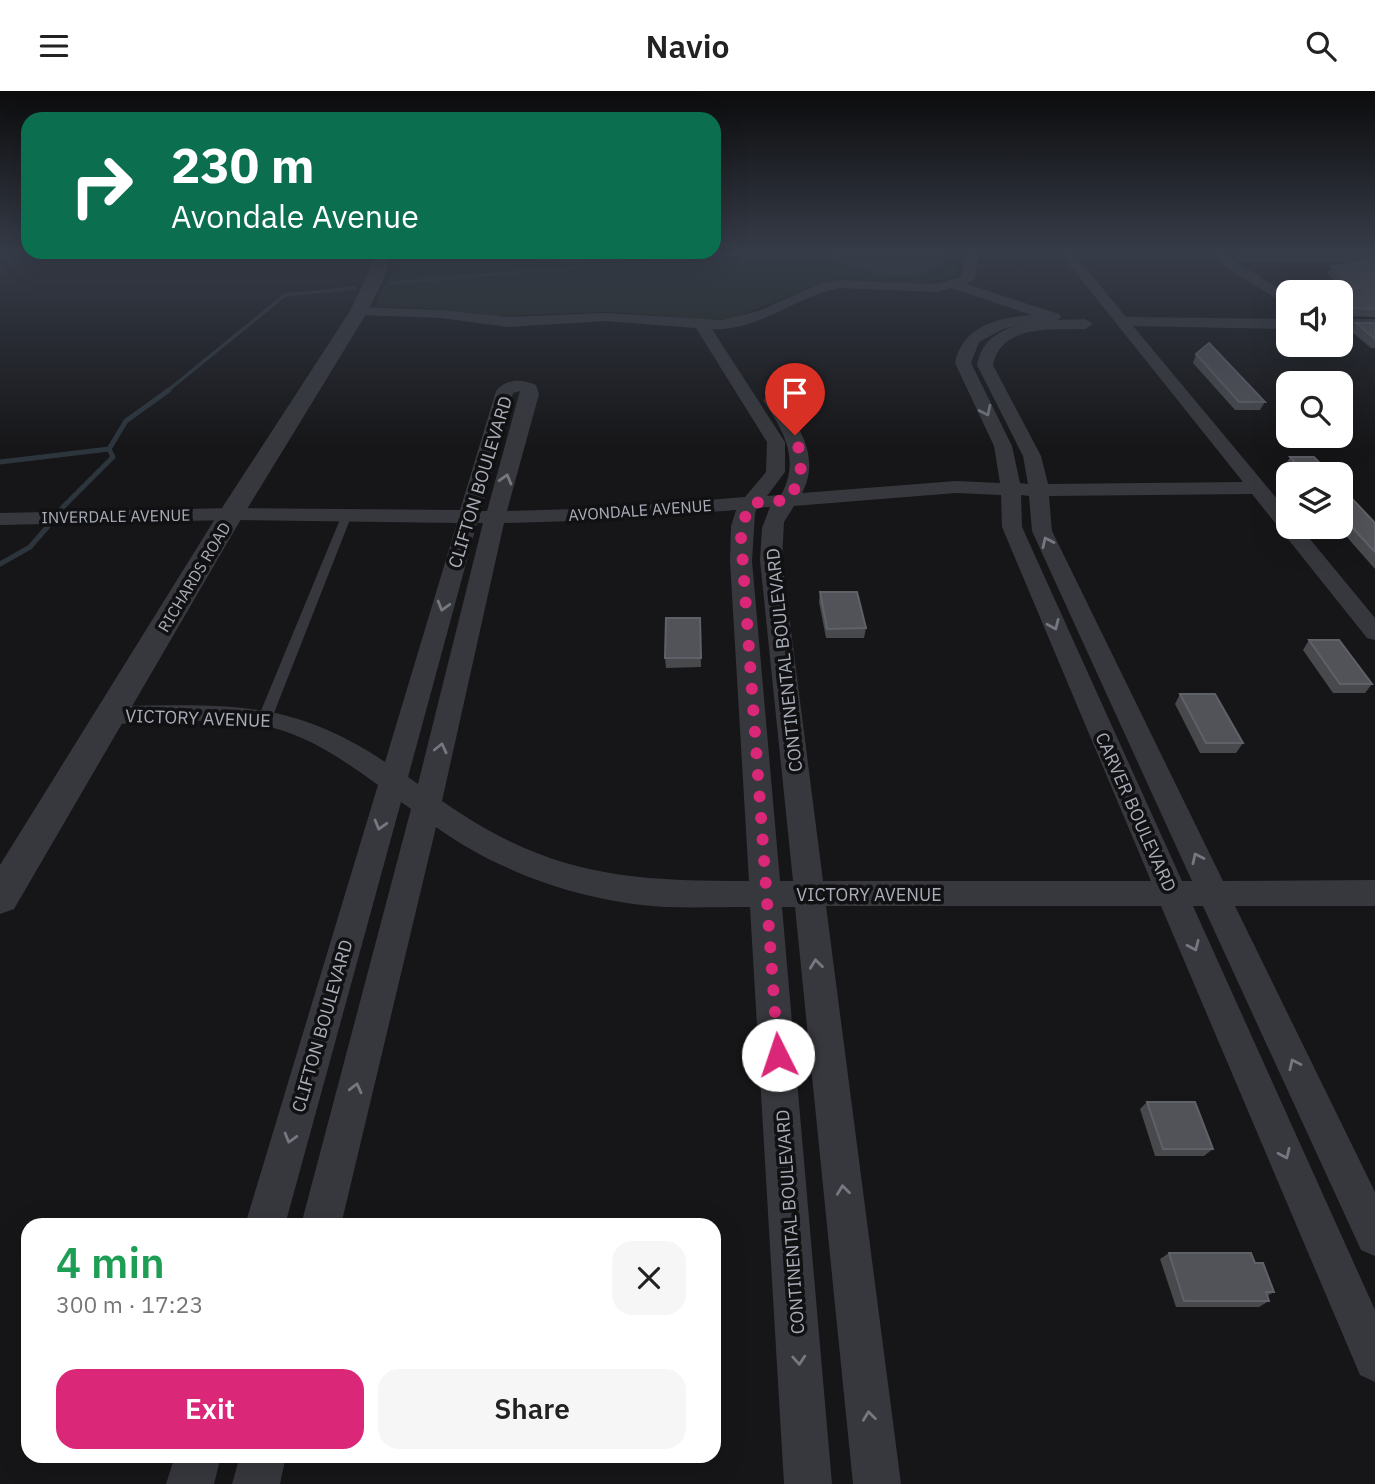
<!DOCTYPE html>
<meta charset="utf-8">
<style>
:root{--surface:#fff;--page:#f6f6f6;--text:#222;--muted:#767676;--accent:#db2777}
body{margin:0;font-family:"IBM Plex Sans",sans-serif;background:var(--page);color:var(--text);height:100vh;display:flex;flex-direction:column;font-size:26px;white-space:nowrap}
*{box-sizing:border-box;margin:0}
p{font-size:23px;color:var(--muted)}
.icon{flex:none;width:38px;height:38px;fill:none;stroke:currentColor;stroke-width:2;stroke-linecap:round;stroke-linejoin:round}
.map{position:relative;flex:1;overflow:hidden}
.sheet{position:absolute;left:21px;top:1127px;width:700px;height:245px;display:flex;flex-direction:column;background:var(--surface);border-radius:21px;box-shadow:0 7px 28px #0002}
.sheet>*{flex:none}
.banner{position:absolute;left:21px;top:21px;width:700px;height:147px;border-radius:21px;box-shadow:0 7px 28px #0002;background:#0b6e4f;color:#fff;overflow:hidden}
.controls{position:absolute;left:1276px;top:189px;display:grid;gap:14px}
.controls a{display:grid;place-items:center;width:77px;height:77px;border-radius:14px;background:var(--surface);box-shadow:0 7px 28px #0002;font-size:35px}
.pin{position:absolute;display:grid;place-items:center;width:60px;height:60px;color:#fff;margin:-72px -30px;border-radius:50% 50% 50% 0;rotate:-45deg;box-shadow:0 0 7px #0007}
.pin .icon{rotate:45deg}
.me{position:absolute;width:77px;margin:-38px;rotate:356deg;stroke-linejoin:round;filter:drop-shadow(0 0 5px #0008)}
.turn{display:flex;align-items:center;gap:24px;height:147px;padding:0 35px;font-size:32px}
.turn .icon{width:91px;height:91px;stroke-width:2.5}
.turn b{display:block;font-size:49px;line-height:60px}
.round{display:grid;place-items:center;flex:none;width:74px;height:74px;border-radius:21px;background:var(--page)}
.overview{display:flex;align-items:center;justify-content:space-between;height:119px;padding:0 35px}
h1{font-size:42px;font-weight:600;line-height:52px;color:#1e9e55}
.primary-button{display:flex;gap:14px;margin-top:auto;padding:14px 35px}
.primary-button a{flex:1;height:80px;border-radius:21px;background:var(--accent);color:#fff;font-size:28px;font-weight:600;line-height:80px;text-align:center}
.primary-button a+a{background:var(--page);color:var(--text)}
header{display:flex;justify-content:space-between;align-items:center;height:91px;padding:0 35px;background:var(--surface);font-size:32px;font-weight:600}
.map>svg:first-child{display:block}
</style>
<header><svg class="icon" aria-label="menu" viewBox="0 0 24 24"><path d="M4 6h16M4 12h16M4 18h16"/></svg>Navio<svg class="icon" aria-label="search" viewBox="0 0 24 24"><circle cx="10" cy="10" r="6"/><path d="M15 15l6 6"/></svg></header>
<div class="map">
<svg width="1375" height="1393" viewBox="0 0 1375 1393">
<rect width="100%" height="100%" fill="#161618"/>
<path fill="#1e261f" d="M396 162H504L555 171 601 173 707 162H959L954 187 914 192 834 187 734 227 712 229 609 221 497 225 426 217 377 216 376 209 394 179Z"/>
<path fill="#2c353c" d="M832 162H945V170C939 173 932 179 925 181 902 191 848 179 828 164Z"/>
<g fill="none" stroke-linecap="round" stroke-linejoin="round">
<path stroke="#2c353c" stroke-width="3.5" d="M390 192 753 162
M166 301 285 204 355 197"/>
<path stroke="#2c353c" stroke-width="5" d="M0 371 109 358 126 330 169 299
M62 417 113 366 109 358
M0 473 30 456 50 433"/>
<path fill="#37383d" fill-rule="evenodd" d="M346 423 351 426 272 627 265 632 260 630 258 627 341 426Z"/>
<path fill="#37383d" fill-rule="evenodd" d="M512 162 572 165 687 162 680 166 572 173 519 166Z
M966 162H979L975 188 966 193 1059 223 1061 226 1058 229 1085 228 1093 233 1085 238C1052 239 1001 233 993 274L1041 365 1048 393 1243 391 1060 162H1073L1126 226 1288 228V238L1133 235 1288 421V436H1300L1375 527V549L1367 547 1252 403 1049 405 1052 440 1223 790 1375 789V815H1235L1375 1101V1165L1361 1159 1203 815H1193L1375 1219V1291L1360 1284 1161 815H826L901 1393H853L795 816H782L832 1393H784L750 816C722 816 693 817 665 816 585 811 501 783 436 736L341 1134H301L411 718 401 711 285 1134H245L378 694C346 671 312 647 274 637 222 624 165 632 112 633L103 630 99 624 103 618 112 615C222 614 288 606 385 671L457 432 231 429 0 434V422L231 417 460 419 496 300C507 287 522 288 536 294L539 303 507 420 608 417 745 406 766 381 767 351 696 237 605 230 508 236 441 227 359 224 352 220 359 216 441 219 508 226 605 222 721 229 759 220 821 192 839 189 936 193 961 186ZM839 197 937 201 951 197 1032 224C997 227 963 235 955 272L994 355 1000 392 956 390 802 402C821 366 799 335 778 305L772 304 763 309C783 339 801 368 781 404L767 405 785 381V351L712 238C758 241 796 205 839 197ZM1019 234C996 241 982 250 977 274L1023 365 1028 393 1020 392 1012 355 971 272 979 251 1003 238ZM520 300 487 420H481L513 302ZM956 402 1001 404 1002 436 1151 790H823L782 469 784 431 794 415ZM1021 404 1029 405 1032 440 1192 790H1182L1022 436ZM770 416 762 437 760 469 793 790H780L752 470 755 422 757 417ZM736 419 731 435 730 470 749 790C624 790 548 784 442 710L504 432 608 429ZM477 432H483L418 693 408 686Z
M1210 162H1225L1236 170V165L1241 164H1375V172L1237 171 1288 204V215L1229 178Z
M1340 228H1375V238H1340Z
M175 1365H221L214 1393H166Z
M240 1365H286L280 1393H232Z"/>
<path fill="#37383d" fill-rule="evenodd" d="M374 162H390L385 185 368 220 244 423 14 818 0 823V774L218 423 350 220 367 185Z"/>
</g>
<path fill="#47494d" d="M1360 167H1375V226L1340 225V201L1332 200 1334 197H1345L1327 183 1331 175 1357 172Z
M1356 232H1375V257H1371L1352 241Z
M1196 263 1265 311 1260 319H1235L1193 272Z
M1290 366 1330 383H1292L1285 375Z
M1340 395 1375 432V478L1338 436H1340Z
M820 501 866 537 864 547H826L819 511Z
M700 527 701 576 666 577 665 567Z
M1309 549 1372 593 1365 602H1333L1303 559Z
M1180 603 1243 652 1236 662H1200L1175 613Z
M1147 1011 1213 1058 1204 1065H1155L1140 1018Z
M1169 1162 1255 1172 1274 1201 1267 1205 1269 1210 1259 1216H1176L1160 1168Z"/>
<path fill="#525359" stroke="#5f6168" stroke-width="2" d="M1360 167H1375V218L1344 217 1341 220 1340 219V201H1322L1338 200 1334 197H1359L1331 175 1366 171Z
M1356 232H1375V248Z
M1209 252 1265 311H1239L1196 263Z
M1290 366H1314L1330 383H1305Z
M1340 395 1375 432V461L1340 423Z
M820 501H857L866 537 827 538Z
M666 527H700L701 567H665Z
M1309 549H1339L1372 593H1340Z
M1180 603H1215L1243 652H1206Z
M1147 1011H1195L1213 1058H1163Z
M1169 1162H1251L1255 1172H1263L1274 1201H1266L1269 1210H1184Z"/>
<defs><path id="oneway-chevron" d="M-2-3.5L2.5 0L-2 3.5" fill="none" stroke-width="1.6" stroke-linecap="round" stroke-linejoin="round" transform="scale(1.75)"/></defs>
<g stroke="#757881">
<use href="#oneway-chevron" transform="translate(986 320) rotate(64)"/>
<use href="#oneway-chevron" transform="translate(506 388) rotate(-74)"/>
<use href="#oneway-chevron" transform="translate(1047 451) rotate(-115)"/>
<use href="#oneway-chevron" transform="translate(443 515) rotate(106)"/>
<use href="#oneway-chevron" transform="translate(1054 534) rotate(66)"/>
<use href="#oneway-chevron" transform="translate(441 657) rotate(-77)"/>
<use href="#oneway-chevron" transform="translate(380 734) rotate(106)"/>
<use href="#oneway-chevron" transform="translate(1197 767) rotate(-115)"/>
<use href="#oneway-chevron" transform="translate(1194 855) rotate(66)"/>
<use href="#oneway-chevron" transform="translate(816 873) rotate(-97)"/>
<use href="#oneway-chevron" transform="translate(1294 973) rotate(-115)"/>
<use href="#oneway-chevron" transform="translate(356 997) rotate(-76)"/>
<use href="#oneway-chevron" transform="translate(290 1047) rotate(106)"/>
<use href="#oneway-chevron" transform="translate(1285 1063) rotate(66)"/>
<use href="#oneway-chevron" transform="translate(843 1099) rotate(-97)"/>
<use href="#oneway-chevron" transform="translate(799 1269) rotate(86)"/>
<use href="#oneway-chevron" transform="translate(869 1325) rotate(-97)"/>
</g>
<linearGradient id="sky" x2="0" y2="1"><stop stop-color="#0c0c0d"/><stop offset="0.45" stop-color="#363c48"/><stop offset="1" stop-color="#363c48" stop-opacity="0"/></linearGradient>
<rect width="1375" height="357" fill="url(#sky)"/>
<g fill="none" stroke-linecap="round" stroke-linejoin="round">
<path stroke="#db2777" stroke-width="12" stroke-dasharray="0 21.6" d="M778 964 741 446 747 418 752 412 789 409C803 382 804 374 795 344"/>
</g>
<g text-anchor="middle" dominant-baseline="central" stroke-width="7" stroke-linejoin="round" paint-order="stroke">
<g font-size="16" fill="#a8adb8" stroke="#111113">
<text transform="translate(640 419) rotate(-4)">AVONDALE AVENUE</text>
<text transform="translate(116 425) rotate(-1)">INVERDALE AVENUE</text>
<text transform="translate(194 486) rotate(-59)">RICHARDS ROAD</text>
</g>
<g font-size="18" fill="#a8adb8" stroke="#111113">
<text transform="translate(480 391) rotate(-73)">CLIFTON BOULEVARD</text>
<text transform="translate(784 569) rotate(-96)">CONTINENTAL BOULEVARD</text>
<text transform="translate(198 627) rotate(2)">VICTORY AVENUE</text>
<text transform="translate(1136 721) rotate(66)">CARVER BOULEVARD</text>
<text x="869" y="803">VICTORY AVENUE</text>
<text transform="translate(322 935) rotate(-74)">CLIFTON BOULEVARD</text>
<text transform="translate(790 1131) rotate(-94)">CONTINENTAL BOULEVARD</text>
</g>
</g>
</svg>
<div class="controls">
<a><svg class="icon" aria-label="sound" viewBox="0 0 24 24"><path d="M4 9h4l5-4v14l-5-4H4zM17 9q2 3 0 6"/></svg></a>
<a><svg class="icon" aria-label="search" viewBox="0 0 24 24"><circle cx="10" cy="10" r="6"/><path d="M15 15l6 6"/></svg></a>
<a><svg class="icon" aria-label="layers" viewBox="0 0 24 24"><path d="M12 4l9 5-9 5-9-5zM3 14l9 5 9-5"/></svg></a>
</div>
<div class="pin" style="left:795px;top:344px;background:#d93025"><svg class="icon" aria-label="arrive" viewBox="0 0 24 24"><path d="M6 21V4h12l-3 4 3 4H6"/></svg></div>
<svg class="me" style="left:778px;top:964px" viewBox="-20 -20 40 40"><circle r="19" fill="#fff"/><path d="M0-13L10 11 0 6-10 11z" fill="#db2777"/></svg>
<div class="banner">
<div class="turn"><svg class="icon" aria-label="right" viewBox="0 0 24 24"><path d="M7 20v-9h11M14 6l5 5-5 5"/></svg><div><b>230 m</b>Avondale Avenue</div></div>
</div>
<section class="sheet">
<div class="overview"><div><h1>4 min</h1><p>300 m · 17:23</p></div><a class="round"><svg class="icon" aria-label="close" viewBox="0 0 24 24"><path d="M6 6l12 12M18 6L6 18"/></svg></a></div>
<div class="primary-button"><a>Exit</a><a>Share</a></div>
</section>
</div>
